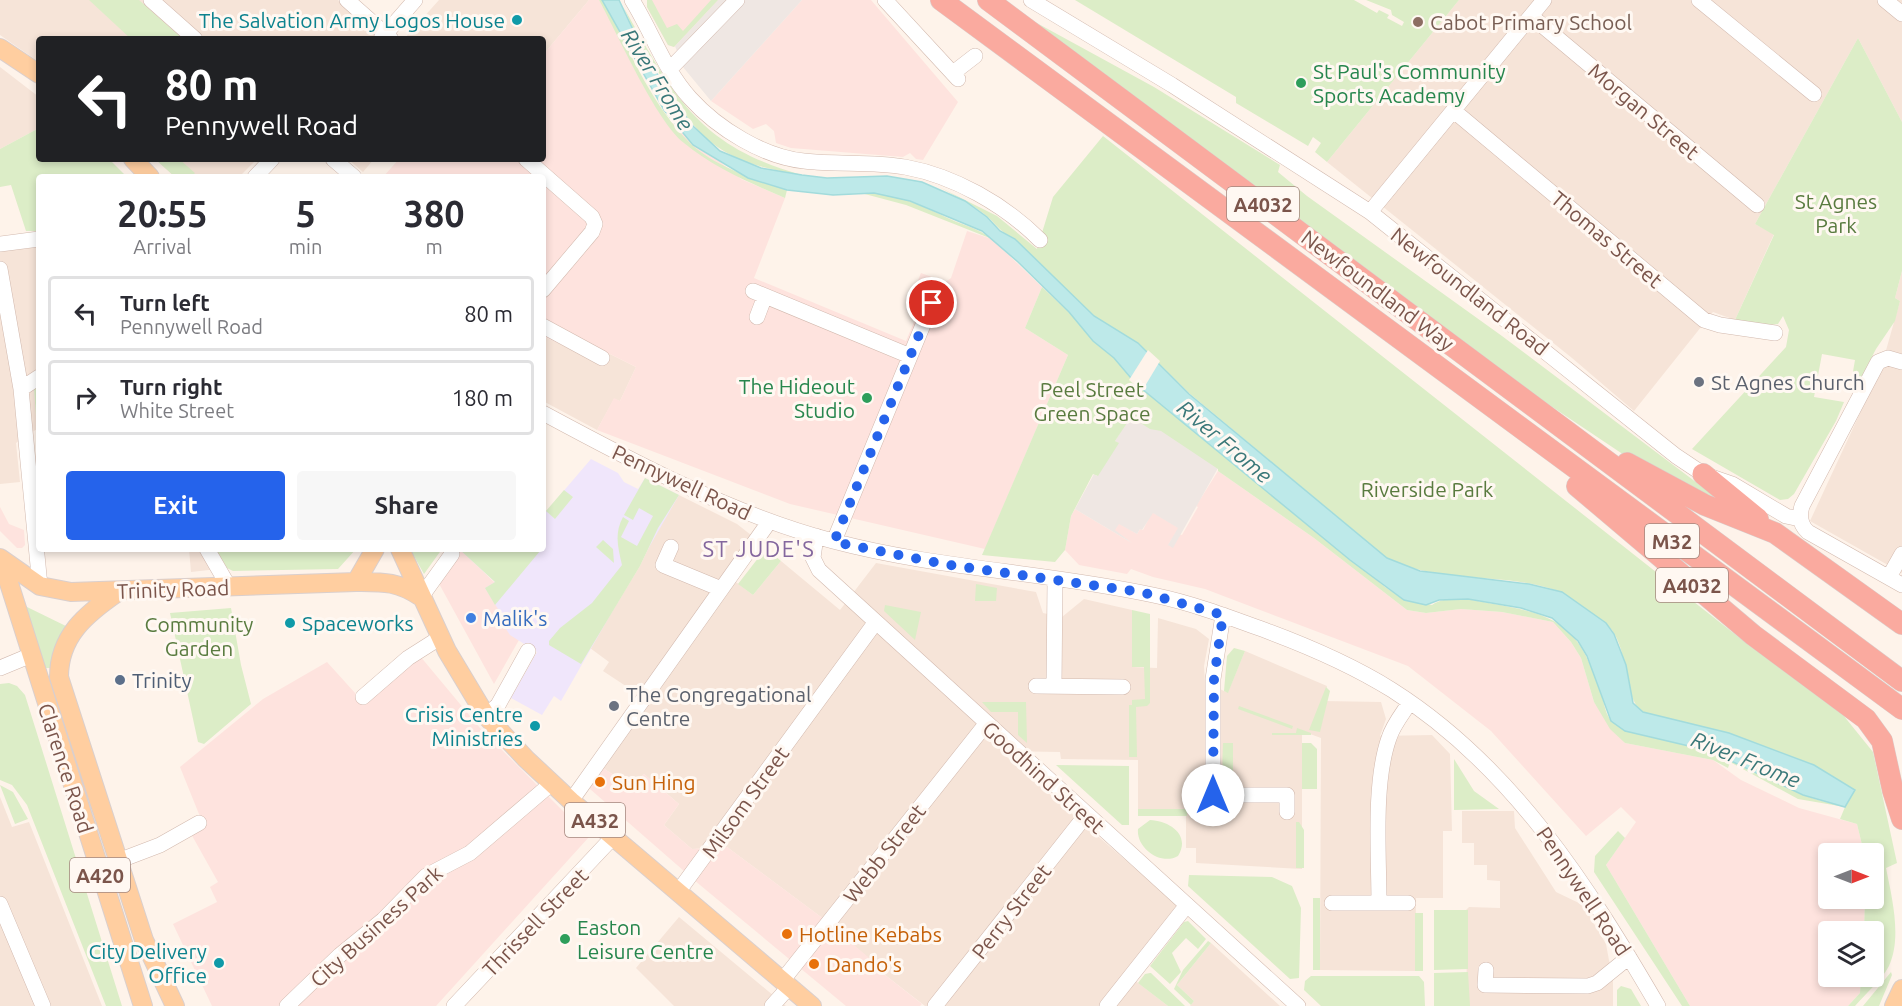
<!DOCTYPE html>
<style>
:root{--surface:#fff;--page:#f7f7f7;--text:#2b2b33;--muted:#7c7c81;--line:#e1e1e2;--accent:#2563eb}
body{margin:0;font-family:Ubuntu,sans-serif;background:var(--page);color:var(--text);height:100vh;display:flex;flex-direction:column;font-size:22px;white-space:nowrap}
*{box-sizing:border-box;margin:0}
p{font-size:20px;color:var(--muted)}
.icon{flex:none;width:33px;height:33px;fill:none;stroke:currentColor;stroke-width:2;stroke-linecap:round;stroke-linejoin:round}
.map{position:relative;flex:1;overflow:hidden}
.sheet{position:absolute;left:36px;top:174px;width:510px;height:378px;display:flex;flex-direction:column;background:var(--surface);border-radius:6px;box-shadow:0 3px 9px #0003}
.sheet>*{flex:none}
.top-card{position:absolute;left:36px;top:36px;width:510px;height:126px;border-radius:6px;box-shadow:0 3px 9px #0003;background:#202124;color:#fff;overflow:hidden}
.needle{width:39px;rotate:90deg}
.controls{position:absolute;left:1818px;top:843px;display:grid;gap:12px}
.controls a{display:grid;place-items:center;width:66px;height:66px;border-radius:6px;background:var(--surface);box-shadow:0 3px 9px #0003;font-size:30px}
.pin{position:absolute;display:grid;place-items:center;width:51px;height:51px;color:#fff;margin:-26px;border:3px solid #fff;border-radius:50%;box-shadow:0 2px 6px #0007}
.me{position:absolute;width:66px;margin:-33px;rotate:0deg;stroke-linejoin:round;filter:drop-shadow(0 0 4px #0008)}
.turn{display:flex;align-items:center;gap:21px;height:126px;padding:0 30px;font-size:27px}
.turn .icon{width:78px;height:78px;stroke-width:2.5}
.turn b{display:block;font-size:42px;line-height:51px}
.eta{display:flex;justify-content:space-evenly;align-items:center;height:102px;text-align:center}
.eta b{font-size:36px;font-weight:700;line-height:42px}
.button{display:flex;gap:12px;margin-top:auto;padding:12px 30px}
.button a{flex:1;height:69px;border-radius:6px;background:var(--accent);color:#fff;font-size:24px;font-weight:700;line-height:69px;text-align:center}
.button a+a{background:var(--page);color:var(--text)}
ul{padding:0;list-style:none}
li{display:flex;align-items:center;gap:18px;height:75px;margin:0 12px 9px;padding:0 18px;border:3px solid var(--line);border-radius:6px}
li div{flex:1}
li b{display:block;font-size:22px}
li em{font-style:normal}
.map>svg:first-child{display:block}
</style>
<div class="map">
<svg width="1902" height="1006" viewBox="0 0 1902 1006">
<rect width="100%" height="100%" fill="#fef3ea"/>
<path fill="#f6e4d8" d="M0 0H338L377 34 372 39H39V62L0 35Z
M439 0H589L543 55V39H404Z
M1459 0H1902V122L1858 38 1755 224 1774 234 1735 320 1713 312 1634 411 1572 358 1327 162Z
M0 67 39 97V128L0 149Z
M155 159H257L239 177H175Z
M348 159H374L363 172Z
M39 241V386L34 390 37 429 16 443 20 482 0 484V246Z
M1902 271V573L1810 521 1881 368 1900 301 1895 298Z
M543 336 601 364 608 353 636 367 620 401 614 399 597 430 543 401Z
M679 495 737 524 751 535 724 573 753 595 781 561 840 610 876 563 1036 592 1043 613 1062 617 1084 599 1132 610V667L1157 668 1158 618 1196 629 1209 639 1204 666 1205 682 1224 691 1228 692 1245 651 1327 686 1323 701 1381 702 1386 719 1380 736 1432 735 1450 754 1452 831H1443V898H1416L1415 971 1320 970 1321 738 1302 731V869L1196 863V848H1186V809H1138V760L1061 759 1060 752 1000 751 1177 905 1124 972 1168 1006H925L880 971 881 969 821 917 727 847 692 849 664 825 679 804 644 774 632 787 603 768 650 702 603 671 609 662 590 648 640 566 658 528Z
M189 549H216L227 568 191 572Z
M0 797 12 827 29 822 102 1006H0Z
M1462 811H1514L1515 828 1556 892 1583 905 1606 944 1613 982V1006H1467L1466 910 1469 907 1500 908V881L1487 880V865H1474V843H1462Z
M679 917 786 1006H674L636 968Z
M1211 943 1280 1006H1190L1194 1001 1177 985Z"/>
<path fill="#fee3de" d="M589 0H599L660 113 741 179 785 198 754 278 906 341 925 295 914 290 921 273 945 282 951 278 967 231 992 239 1042 287 1025 328 1068 355 985 549 790 504 597 430 614 398 620 401 636 367 608 353 601 364 543 336V177H383L399 159H543V55Z
M647 0H718L674 47 668 45 647 7Z
M802 0H871L958 102 923 160 916 159 910 153 903 157 791 148 776 143 774 131 766 124 753 129 711 101Z
M1218 471 1314 538 1407 610 1426 613 1461 609 1502 612 1553 622 1571 642 1581 658 1594 702 1625 743 1713 760 1741 780 1799 808 1857 824 1864 853 1828 854V898L1865 899 1864 931 1828 932V976L1861 977 1860 993 1848 1006H1690L1606 865 1636 822 1621 807 1586 836 1491 731 1408 666 1205 589 1153 577 1131 569 1127 574 1079 565 1065 550 1071 516 1075 509 1132 543 1114 530 1119 523 1137 534 1140 529 1143 530 1152 512 1179 528 1168 545 1178 534 1182 535 1198 507 1196 506Z
M0 507 9 524 24 530 25 545 22 548H17L0 531Z
M461 550 495 583 498 609 495 611 510 634 519 640 494 684 437 580Z
M420 656 480 728 589 837 436 1006H212L173 924 217 902 210 887 218 882 190 832 203 824 180 767 263 699 327 662 365 704Z
M603 768 632 787 644 774 679 804 664 825 692 849 727 847 821 917 881 968 880 971 922 1004 920 1006H846L700 885 590 789V785Z"/>
<path fill="#efe7e3" d="M718 0H802L711 101 683 67 675 46Z
M1133 411 1218 468 1173 548 1168 545 1178 528 1153 513 1142 530 1140 529 1137 534 1119 524 1115 530 1132 543 1075 509 1094 474 1097 476 1118 443 1115 441Z"/>
<path fill="#f0e6fb" d="M591 459 618 473 624 482 638 489 645 478 679 495 561 701 554 696 542 715 511 698 537 652 510 635 494 611 498 609 485 588 495 582 459 549H543V515Z"/>
<path fill="#dcedc7" d="M89 0H139L183 39H131Z
M599 0H602L610 12C631 56 654 107 689 142 713 166 756 180 787 190L785 198C750 183 713 167 684 143 656 121 618 35 599 0Z
M647 0H652L667 28 677 24 683 31 711 0H718L674 47 668 45 647 7Z
M1075 0H1354L1377 13 1379 10 1389 15 1387 18 1402 26 1404 22 1392 15 1391 10 1366 0H1459L1327 162 1315 152 1321 143 1313 137 1308 146 1236 103V97Z
M624 8C674 96 698 146 802 175 725 163 699 144 661 76 656 68 649 61 645 53 636 39 631 23 624 8Z
M1035 22 1154 87 1280 165 1278 172 1307 196 1502 336 1717 498 1648 471 1512 380Z
M1858 38 1902 122V271L1895 298 1900 301 1895 321 1876 349 1858 384 1851 383 1855 360 1822 354 1814 397 1844 402 1836 421 1794 494 1788 499 1780 500 1692 449 1786 347 1789 330 1783 316 1778 324 1769 325 1735 320 1774 235 1755 224Z
M39 128V159H109L127 177H39V231H26L11 185 0 187V149Z
M1103 136 1741 639 1835 705 1873 752 1897 863 1886 868C1892 898 1902 938 1889 966 1881 981 1866 993 1855 1006H1848L1860 993 1861 977 1874 976V932L1864 931 1865 899 1874 898V854L1864 853 1857 824 1840 819 1845 807 1798 799 1730 762 1728 768 1713 760 1625 743 1610 729 1594 702 1581 658 1571 642 1553 622 1502 612 1461 609 1426 613 1407 610 1314 538 1218 471V469L1161 431 1150 429 1131 417 1115 441 1119 443 1098 476 1093 474 1071 516 1065 550 1055 562 982 555 1068 355 1025 328 1042 287 1076 319 1093 341 1114 358 1136 384 1385 587 1404 600 1432 605C1450 593 1474 601 1494 604 1565 616 1581 630 1603 700 1605 708 1607 719 1615 724 1642 741 1682 740 1711 751 1742 763 1771 781 1801 794 1815 800 1831 803 1845 807L1855 790 1814 765 1742 738 1643 712C1620 696 1632 643 1604 622 1593 615 1569 595 1558 591 1503 571 1440 585 1387 558L1189 393 1138 343 1094 316 1015 239C1003 234 998 227 989 218 975 206 956 196 939 187L997 216 1037 249 1053 197Z
M155 159H179L195 173 191 177H175Z
M861 193C893 191 922 206 950 219 965 226 978 228 992 239L906 205Z
M39 386V428L37 429 34 389Z
M645 478 679 495 658 528 640 566 581 664 549 645V641L560 628 592 603 622 565C618 547 614 534 623 517L629 521 621 537 637 546 653 516 639 508 633 520 624 515Z
M564 490 573 497 555 519 546 511Z
M603 540 613 549 614 563 596 547Z
M766 548 781 561 753 595 738 584Z
M216 549H356L338 569 233 571 227 568Z
M410 549H442L424 574Z
M459 549H540V551L495 605 485 588 495 582Z
M976 584 997 588 996 601H975Z
M885 605 921 612 915 640 884 611Z
M25 606 70 628 55 668H44Z
M231 608 241 665 251 704 204 744 198 742 170 613Z
M1132 610 1150 614V703L1147 706 1136 707 1137 757H1129V705H1132V700L1145 699 1144 667H1132Z
M1234 648 1245 651 1228 693 1224 691 1227 656Z
M9 683 17 686 25 695 122 1006H106L27 805 12 785 0 780V684Z
M1326 687 1330 691 1320 732 1309 730Z
M982 702H1026L1027 743 1018 735V712H991Z
M1239 706 1293 726 1292 729 1238 709Z
M1297 728 1311 733V735H1272V733H1296Z
M1223 743H1233V785C1219 776 1223 758 1223 743Z
M1302 743H1311L1317 749V789H1302Z
M1454 759 1474 791 1499 809 1454 810Z
M1056 765 1129 766V825H1122Z
M0 785 13 792 28 819 15 824Z
M1138 809H1187V816H1138Z
M1150 820C1170 821 1191 835 1178 856 1161 866 1136 848 1138 829Z
M1296 822H1299L1304 830V868H1296Z
M1618 831 1625 838 1606 865 1690 1006H1682L1594 872 1595 856Z
M1189 875 1272 877 1292 886 1301 908 1299 978 1290 979 1188 886Z
M1313 898H1320V970H1313Z
M1434 910H1468V969L1434 970Z
M1415 913H1423V971H1415Z
M1188 921 1206 939 1198 949 1186 938 1172 953 1181 972 1170 984 1150 966 1184 922Z
M1208 941 1211 943 1177 985 1194 1001 1191 1005 1174 989 1183 970Z
M1468 972 1470 1006H1434V973Z
M1891 972 1892 975 1879 1006H1863Z
M1150 973H1151L1185 1006H1168L1138 983 1145 974Z
M1311 976H1419L1424 982 1425 1006H1321L1304 990 1305 981Z
M1621 986 1631 989 1641 1006H1617V990Z"/>
<path fill="#bde9e9" stroke="#a2dbdc" stroke-width="1.5" d="M602 0H619L644 53 677 105 693 126 720 151 761 168 802 175 827 178 887 176 922 182 965 201 987 217 1000 231 1015 239 1094 316 1138 343 1189 394 1387 558 1420 571 1529 584 1562 592 1606 623 1614 634 1626 665 1633 703 1643 712 1729 733 1814 765 1855 790 1845 807 1803 795 1710 751 1625 731 1611 721 1587 656 1578 641 1552 618 1521 608 1468 599 1439 600 1426 605 1404 600 1350 560 1136 384 1114 358 1093 341 1069 312 1018 262 982 231 910 201 874 193 833 195 787 190 748 178 693 145 664 110Z"/>
<path fill="#fef3ea" d="M1148 350 1160 361 1142 391 1129 380Z"/>
<g fill="none" stroke-linecap="round" stroke-linejoin="round">
<defs>
<path id="minor" d="M151 0 195 39
M347 0 391 39
M632 0C652 32 665 71 690 98 718 129 764 157 804 161 838 165 872 161 905 167 954 176 1004 204 1040 240
M885 0 958 79
M1031 0 1172 85 1370 212 1676 456 1703 474 1732 484 1786 516 1800 519
M1699 0 1814 94
M1885 0 1902 14
M1531 16 1757 205
M381 39 415 0
M670 69 737 0
M953 73 975 56
M1454 111 1704 320 1720 325 1775 333
M333 159 354 177
M526 159 592 217 595 224 592 232 543 290
M255 177 272 159
M1370 212 1544 0
M0 244 39 239
M0 269 21 389 40 586
M753 291 910 356
M757 317 765 296
M543 326 602 358
M1902 362 1888 358 1878 362 1802 506C1799 516 1800 525 1808 532L1902 585
M21 389 39 377
M543 413C634 462 733 515 833 541 938 569 1047 572 1153 595 1192 603 1229 617 1267 631 1310 647 1352 665 1392 690 1512 766 1588 886 1658 1006
M816 536 813 558 819 570 1298 1006
M834 541 932 303
M671 547 663 565 721 589
M207 549 229 587
M1889 577 1902 554
M421 597 452 554
M0 668 29 656
M1036 686 1123 687
M1054 686 1055 579
M363 697 408 658 441 637
M486 716 498 705 528 651
M1198 795H1287V812
M1213 795V679L1223 615
M571 801 769 522
M118 861 160 845 199 823
M678 892 875 623
M1332 903H1408
M1379 903C1379 855 1373 783 1389 738 1393 725 1403 713 1410 702
M0 904 43 1006
M1486 970 1485 985 1588 986 1597 983 1629 957
M782 981 986 724
M287 1006 340 955 383 920 426 876 470 853 552 783
M454 1006 614 836
M772 1006 789 987
M935 1006 1086 815
M1107 1006 1187 905"/>
<path id="major" d="M0 48 39 74
M133 159 150 177
M400 549 447 651 486 716 526 759 571 801 812 1006
M0 558 40 586 71 592 356 582C383 582 397 581 421 597
M0 566 8 580 143 1006
M356 582 375 549
M118 592C86 614 59 636 59 677L144 940 175 1006
M1894 1006 1902 989"/>
<path id="highway" d="M941 0 1902 709
M988 0 1902 681
M1627 463 1705 505 1775 533 1902 624
M1703 474 1758 519
M1577 486 1753 635 1866 719 1882 741 1893 791 1902 819"/>
</defs>
<use href="#minor" stroke="#d2b9ae" stroke-width="16"/>
<use href="#major" stroke="#dacfcd" stroke-width="20"/>
<use href="#highway" stroke="#dacfcd" stroke-width="22"/>
<use href="#minor" stroke="#fff" stroke-width="15"/>
<use href="#major" stroke="#ffcea0" stroke-width="18"/>
<use href="#highway" stroke="#faaa9f" stroke-width="21"/>
</g>
<g fill="none" stroke-linecap="round" stroke-linejoin="round">
<path stroke="#2563eb" stroke-width="10" stroke-dasharray="0 18" d="M932 303 834 542 949 565 1141 592 1223 615 1214 679 1213 795"/>
</g>
<g fill="#0f9aa8" stroke="#fff8f2" stroke-width="2">
<circle cx="517" cy="20" r="6"/>
<circle cx="290" cy="623" r="6"/>
<circle cx="535" cy="726" r="6"/>
<circle cx="219" cy="963" r="6"/>
</g>
<circle fill="#8d6e63" stroke="#fff8f2" stroke-width="2" cx="1418" cy="22" r="6"/>
<g fill="#2e9e5b" stroke="#fff8f2" stroke-width="2">
<circle cx="1301" cy="83" r="6"/>
<circle cx="867" cy="398" r="6"/>
<circle cx="565" cy="939" r="6"/>
</g>
<g fill="#6b7280" stroke="#fff8f2" stroke-width="2">
<circle cx="1699" cy="382" r="6"/>
<circle cx="614" cy="706" r="6"/>
</g>
<circle fill="#3f7fe0" stroke="#fff8f2" stroke-width="2" cx="471" cy="618" r="6"/>
<circle fill="#5c6f8a" stroke="#fff8f2" stroke-width="2" cx="120" cy="680" r="6"/>
<g fill="#e8710a" stroke="#fff8f2" stroke-width="2">
<circle cx="600" cy="782" r="6"/>
<circle cx="787" cy="934" r="6"/>
<circle cx="814" cy="964" r="6"/>
</g>
<g text-anchor="middle" dominant-baseline="central" stroke-width="6" stroke-linejoin="round" paint-order="stroke">
<g fill="#fff8f2" stroke="#a3867d" stroke-width="1.5">
<rect x="1227" y="187" width="72" height="34" rx="4.5"/>
<rect x="1645" y="524" width="54" height="34" rx="4.5"/>
<rect x="1656" y="568" width="72" height="34" rx="4.5"/>
<rect x="565" y="803" width="60" height="34" rx="4.5"/>
<rect x="70" y="858" width="60" height="34" rx="4.5"/>
</g>
<g font-size="20" font-weight="bold" fill="#7b554b">
<text x="1263" y="204">A4032</text>
<text x="1672" y="541">M32</text>
<text x="1692" y="585">A4032</text>
<text x="595" y="820">A432</text>
<text x="100" y="875">A420</text>
</g>
<g font-size="21" fill="#0d838f" stroke="#fff8f2" text-anchor="end">
<text x="505" y="20">The Salvation Army Logos House</text>
<text x="302" y="623" text-anchor="start">Spaceworks</text>
<text x="523" y="714">Crisis Centre<tspan x="523" dy="24">Ministries</tspan></text>
<text x="207" y="951">City Delivery<tspan x="207" dy="24">Office</tspan></text>
</g>
<g font-size="21" fill="#785e54" stroke="#fff8f2" text-anchor="start">
<text x="1430" y="22">Cabot Primary School</text>
</g>
<g font-size="21" fill="#27864d" stroke="#fff8f2" text-anchor="start">
<text x="1313" y="71">St Paul's Community<tspan x="1313" dy="24">Sports Academy</tspan></text>
<text x="855" y="386" text-anchor="end">The Hideout<tspan x="855" dy="24">Studio</tspan></text>
<text x="577" y="927">Easton<tspan x="577" dy="24">Leisure Centre</tspan></text>
</g>
<g font-size="21" fill="#7b554b" stroke="#fff8f2">
<text transform="translate(1644 111) rotate(40)">Morgan Street</text>
<text transform="translate(1607 239) rotate(40)">Thomas Street</text>
<text transform="translate(1378 290) rotate(37)">Newfoundland Way</text>
<text transform="translate(1470 291) rotate(38)">Newfoundland Road</text>
<text transform="translate(682 482) rotate(25)">Pennywell Road</text>
<text transform="translate(173 589) rotate(-2)">Trinity Road</text>
<text transform="translate(66 768) rotate(72)">Clarence Road</text>
<text transform="translate(1044 777) rotate(42)">Goodhind Street</text>
<text transform="translate(745 802) rotate(-54)">Milsom Street</text>
<text transform="translate(884 853) rotate(-52)">Webb Street</text>
<text transform="translate(1584 891) rotate(56)">Pennywell Road</text>
<text transform="translate(1011 911) rotate(-52)">Perry Street</text>
<text transform="translate(535 922) rotate(-46)">Thrissell Street</text>
<text transform="translate(376 926) rotate(-42)">City Business Park</text>
</g>
<g font-size="21" fill="#597b3f" stroke="#fff8f2">
<text x="1836" y="201">St Agnes<tspan x="1836" dy="24">Park</tspan></text>
<text x="1092" y="389">Peel Street<tspan x="1092" dy="24">Green Space</tspan></text>
<text x="1427" y="489">Riverside Park</text>
<text x="199" y="624">Community<tspan x="199" dy="24">Garden</tspan></text>
</g>
<g font-size="21" fill="#5b616d" stroke="#fff8f2" text-anchor="start">
<text x="1711" y="382">St Agnes Church</text>
<text x="626" y="694">The Congregational<tspan x="626" dy="24">Centre</tspan></text>
</g>
<g font-size="21" fill="#366cbe" stroke="#fff8f2" text-anchor="start">
<text x="483" y="618">Malik's</text>
</g>
<g font-size="21" fill="#4e5e75" stroke="#fff8f2" text-anchor="start">
<text x="132" y="680">Trinity</text>
</g>
<g font-size="21" fill="#c56008" stroke="#fff8f2" text-anchor="start">
<text x="612" y="782">Sun Hing</text>
<text x="799" y="934">Hotline Kebabs</text>
<text x="826" y="964">Dando's</text>
</g>
<g font-size="22" font-style="italic" fill="#3a7879" stroke="#fff8f2">
<text transform="translate(658 79) rotate(58)">River Frome</text>
<text transform="translate(1225 441) rotate(40)">River Frome</text>
<text transform="translate(1746 759) rotate(22)">River Frome</text>
</g>
<g font-size="22" letter-spacing="1.5" fill="#84679e" stroke="#fff8f2">
<text x="759" y="548">ST JUDE'S</text>
</g>
</g>
</svg>
<div class="controls">
<a><svg class="needle" viewBox="-14 -14 28 28"><path d="M0-13l5 13h-10z" fill="#e53935"/><path d="M0 13l5-13h-10z" fill="#7c7c81"/></svg></a>
<a><svg class="icon" aria-label="layers" viewBox="0 0 24 24"><path d="M12 4l9 5-9 5-9-5zM3 14l9 5 9-5"/></svg></a>
</div>
<div class="pin" style="left:932px;top:303px;background:#d93025"><svg class="icon" aria-label="arrive" viewBox="0 0 24 24"><path d="M6 21V4h12l-3 4 3 4H6"/></svg></div>
<svg class="me" style="left:1213px;top:795px" viewBox="-20 -20 40 40"><circle r="19" fill="#fff"/><path d="M0-13L10 11 0 6-10 11z" fill="#2563eb"/></svg>
<div class="top-card">
<div class="turn"><svg class="icon" aria-label="left" viewBox="0 0 24 24"><path d="M17 20v-9H6M10 6l-5 5 5 5"/></svg><div><b>80 m</b>Pennywell Road</div></div>
</div>
<section class="sheet">
<div class="eta">
<div><b>20:55</b><p>Arrival</p></div>
<div><b>5</b><p>min</p></div>
<div><b>380</b><p>m</p></div>
</div>
<ul>
<li><svg class="icon" aria-label="left" viewBox="0 0 24 24"><path d="M17 20v-9H6M10 6l-5 5 5 5"/></svg><div><b>Turn left</b><p>Pennywell Road</p></div><em>80 m</em></li>
<li><svg class="icon" aria-label="right" viewBox="0 0 24 24"><path d="M7 20v-9h11M14 6l5 5-5 5"/></svg><div><b>Turn right</b><p>White Street</p></div><em>180 m</em></li>
</ul>
<div class="button"><a>Exit</a><a>Share</a></div>
</section>
</div>
